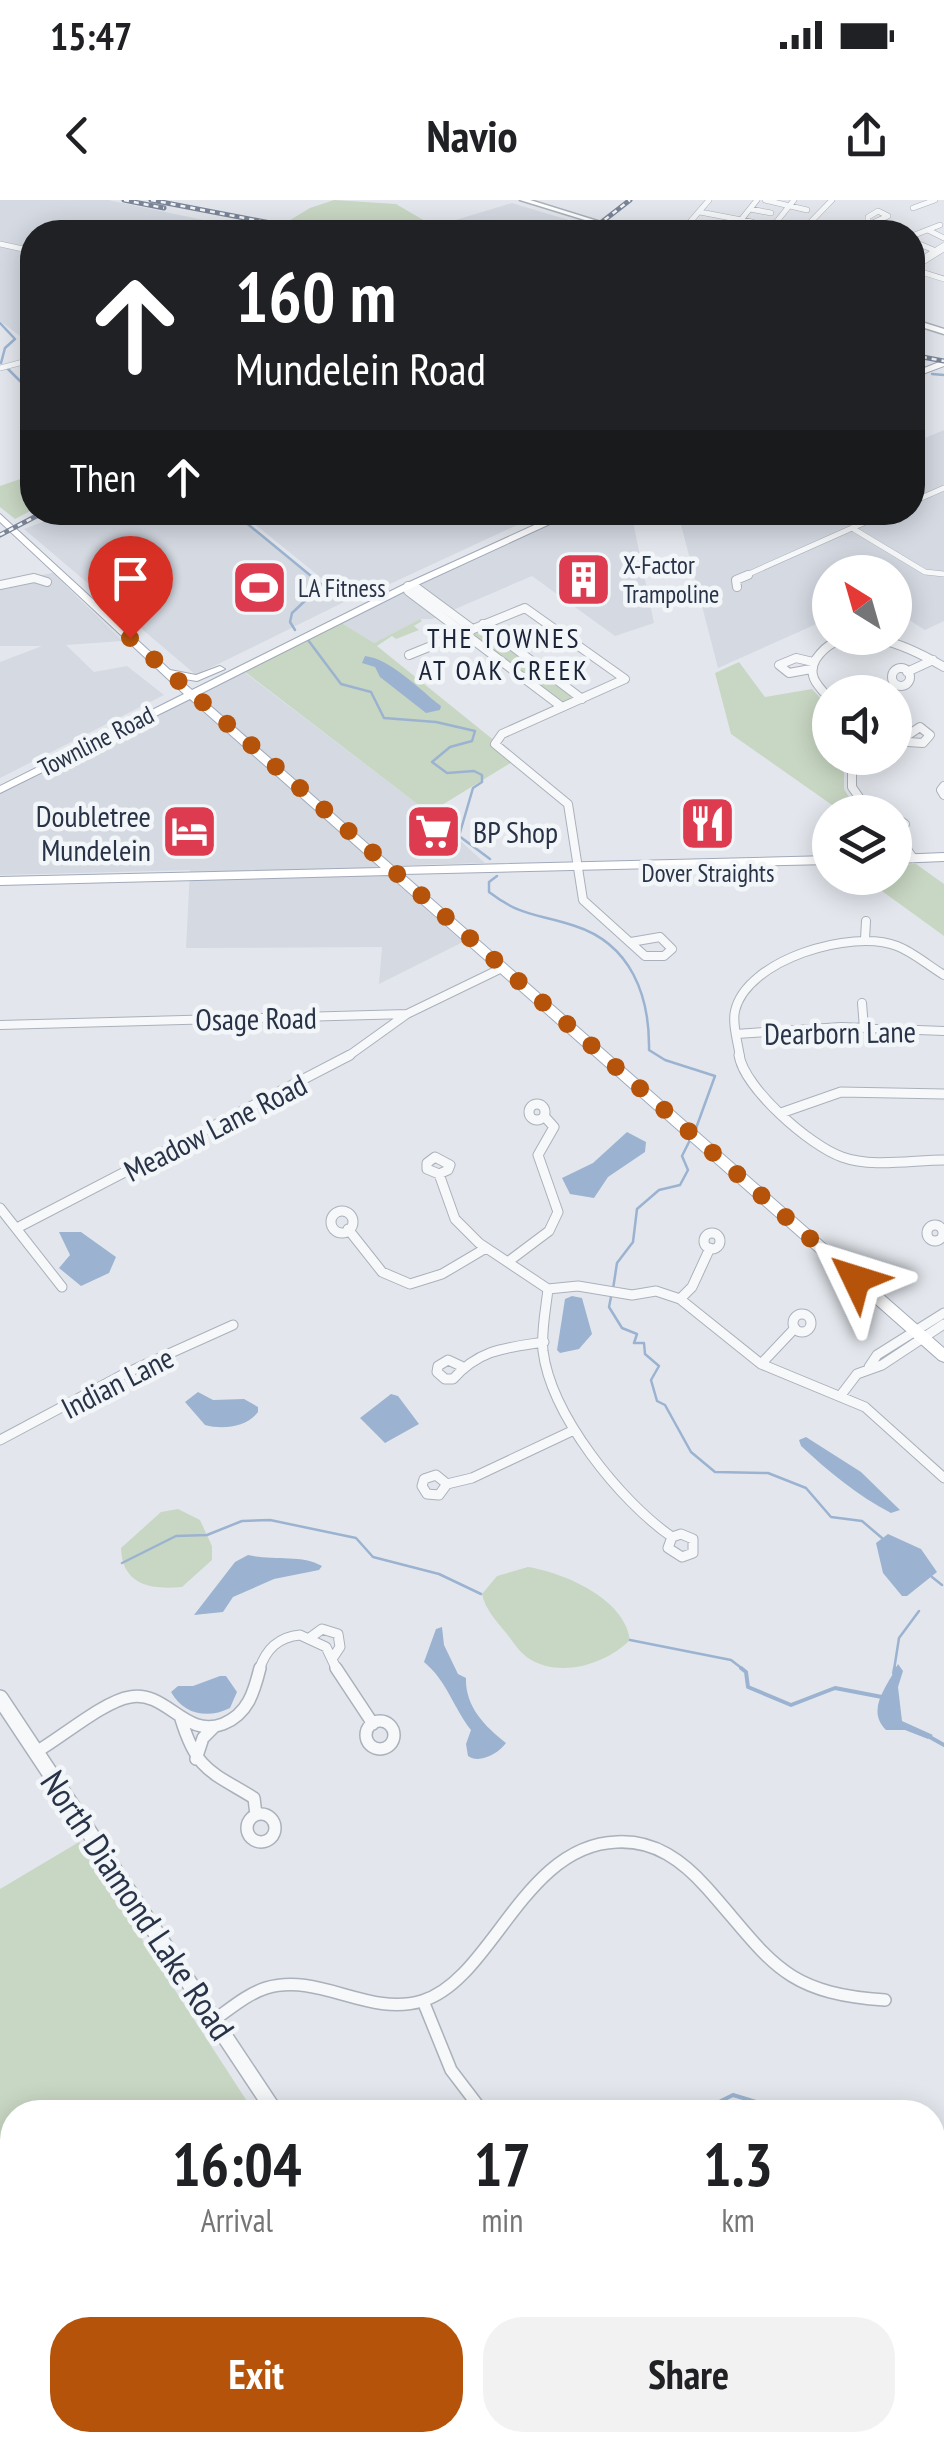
<!DOCTYPE html>
<style>
:root{--surface:#fff;--page:#f2f2f2;--text:#202124;--muted:#757577;--accent:#b45309}
body{margin:0;font-family:"PT Sans Narrow",sans-serif;background:var(--page);color:var(--text);height:100vh;display:flex;flex-direction:column;font-size:38px;white-space:nowrap}
*{box-sizing:border-box;margin:0}
p{font-size:32px;color:var(--muted)}
.icon{flex:none;width:55px;height:55px;fill:none;stroke:currentColor;stroke-width:2;stroke-linecap:round;stroke-linejoin:round}
.map{position:relative;flex:1;overflow:hidden}
.drawer{position:absolute;left:0px;top:1900px;width:945px;height:352px;display:flex;flex-direction:column;background:var(--surface);border-radius:40px 40px 0 0;box-shadow:0 5px 25px #0003}
.drawer>*{flex:none}
.banner{position:absolute;left:20px;top:20px;width:905px;height:305px;border-radius:40px;box-shadow:0 5px 25px #0003;background:#202124;color:#fff;overflow:hidden}
.needle{width:65px;rotate:323deg}
.controls{position:absolute;left:812px;top:355px;display:grid;gap:20px}
.controls a{display:grid;place-items:center;width:100px;height:100px;border-radius:50%;background:var(--surface);box-shadow:0 5px 25px #0003;font-size:50px}
.pin{position:absolute;display:grid;place-items:center;width:85px;height:85px;color:#fff;margin:-102px -42px;border-radius:50% 50% 50% 0;rotate:-45deg;box-shadow:0 0 10px #0007}
.pin .icon{rotate:45deg}
.me{position:absolute;width:110px;margin:-55px;rotate:311deg;stroke-linejoin:round;filter:drop-shadow(0 0 8px #0008)}
.turn{display:flex;align-items:center;gap:35px;height:210px;padding:0 50px;font-size:45px}
.turn .icon{width:130px;height:130px;stroke-width:2.5}
.turn b{display:block;font-size:70px;line-height:85px}
.then{display:flex;align-items:center;height:95px;padding:0 50px;background:#0003;gap:20px;font-size:38px}
.eta{display:flex;justify-content:space-evenly;align-items:center;height:170px;text-align:center}
.eta b{font-size:60px;font-weight:700;line-height:70px}
.action{display:flex;gap:20px;margin-top:auto;padding:20px 50px}
.action a{flex:1;height:115px;border-radius:40px;background:var(--accent);color:#fff;font-size:40px;font-weight:700;line-height:115px;text-align:center}
.action a+a{background:var(--page);color:var(--text)}
.status{display:flex;justify-content:space-between;align-items:center;height:70px;padding:0 50px;background:var(--surface);direction:ltr}
.status svg{height:28px;fill:currentColor}
header{display:flex;justify-content:space-between;align-items:center;height:130px;padding:0 50px;background:var(--surface);font-size:45px;font-weight:700}
.map>svg:first-child{display:block}
</style>
<div class="status"><b>15:47</b><svg viewBox="0 0 49 12"><path d="M0 12V9h3v3zM5 12V6h3v6zM10 12V3h3v9zM15 12V0h3v12zM26 1h20v11H26zM47 4h2v5h-2z"/></svg></div>
<header><svg class="icon" aria-label="back" viewBox="0 0 24 24"><path d="M15 5l-7 7 7 7"/></svg>Navio<svg class="icon" aria-label="share" viewBox="0 0 24 24"><path d="M12 15V3M7 8l5-5 5 5M5 13v7h14v-7"/></svg></header>
<div class="map">
<svg width="944" height="2252" viewBox="0 0 944 2252">
<rect width="100%" height="100%" fill="#e3e7ed"/>
<path fill="#d4d9e2" d="M0 0H108L261 32H32V145L0 121Z
M512 3 582 24 569 32H416Z
M944 230V421L925 430 895 411V372H830V418L718 468 678 313H747L765 324 792 313 912 312 913 243Z
M631 312 654 423 615 436 532 376 432 419H420L374 443 340 422 474 357 579 313Z
M66 313H235L344 402 196 475 24 329Z
M241 313H543L351 402Z
M53 373 122 441 66 445 94 472 127 466 164 495 0 578V462L42 446H0V382Z
M243 471 429 613 485 663 377 666 463 742 379 784 382 747 186 748 190 670 0 675V593Z"/>
<path fill="#c8d7c3" d="M334 0 396 4 425 21C401 46 315 29 282 25L310 8Z
M32 275V310L15 319 0 307V286Z
M420 419 422 421 414 426 419 430 396 439 392 436 377 446 517 559 429 613 244 471 340 422 374 443Z
M480 427 486 429 576 497 562 504 474 439 469 432Z
M739 462 765 497 812 489 830 509V558H844V589L858 612H842L731 534 715 473Z
M916 664 944 684V736L864 678H895V665Z
M178 1309 200 1320 212 1346V1360L182 1387C151 1390 122 1385 121 1348L161 1312Z
M528 1367C565 1373 625 1399 630 1440 606 1464 560 1479 528 1458 519 1452 513 1442 507 1434 497 1422 485 1409 482 1394L497 1376Z
M79 1642 254 1912H12V2240H467L474 2252H0V1689Z"/>
<path fill="#9bb3d0" d="M365 456C391 459 420 490 441 506L440 510 426 513 380 477 375 467 362 463Z
M627 932 646 942 645 952 608 977 594 998 570 994 562 978 593 963Z
M81 1032 116 1057 109 1073 81 1086 59 1068 70 1055 59 1032Z
M572 1096 582 1098 592 1134 579 1149 560 1153 557 1150 565 1099Z
M198 1192 213 1200 244 1199 258 1207V1212C247 1227 223 1230 205 1225L185 1202Z
M391 1194 398 1196 419 1224 385 1243 360 1218Z
M806 1237 861 1272 900 1310 891 1313C858 1296 828 1271 801 1246L799 1240Z
M888 1334 921 1349 937 1372 907 1396H902L883 1373 876 1343Z
M248 1355C272 1361 301 1354 322 1366L319 1370 274 1379 233 1397 223 1412 194 1415 235 1362Z
M442 1427 444 1445 458 1474 466 1478C465 1506 484 1526 506 1543 498 1554 479 1564 468 1556L466 1544 471 1530C453 1507 447 1481 424 1462L436 1429Z
M898 1464 903 1471 898 1487 902 1521 933 1535 928 1539 905 1530H886C865 1509 888 1486 898 1464Z
M220 1476H226L237 1492 230 1508C208 1519 184 1515 171 1492L178 1486H193Z"/>
<g fill="none" stroke-linecap="round" stroke-linejoin="round">
<path stroke="#9bb3d0" stroke-width="2.5" d="M0 123 15 139 5 148 1 163
M5 166 32 193
M932 174 944 175
M233 312 322 385 292 413 290 422 295 430
M308 440 341 484 371 492 384 518 436 522 475 531 472 541 450 547 432 562 447 573 474 571 482 575V582L473 588 459 636 490 659
M497 676 489 682V692C523 718 537 713 575 726 631 744 650 796 649 850L665 860 715 876 695 931
M613 1089 617 1063 633 1042 637 1009 659 990 680 985 688 970 682 956 691 938
M611 1097 609 1107 622 1128 637 1134 634 1143H644L645 1154 659 1166 651 1180 657 1201 665 1205 691 1252 715 1272 768 1273 806 1288 831 1317 862 1321 882 1338
M122 1363 176 1336 207 1335 242 1321 270 1320 356 1338 373 1357 439 1374 481 1394
M932 1377 942 1385
M630 1440 731 1460 744 1470
M894 1470 899 1438 919 1411"/>
<path stroke="#9bb3d0" stroke-width="4" d="M741 1468 746 1472 748 1487 791 1505 835 1488 882 1497
M894 1473 895 1468
M928 1536 944 1545
M715 1912 721 1901 733 1895 790 1912
M932 1935H944
M575 2240 579 2252"/>
<defs>
<path id="minor-far3" d="M765 0 807 10
M913 8 935 0
M750 9 771 13
M878 11 888 16 868 25V17Z
M700 12 752 22 779 32
M690 22 709 0
M770 30 794 0
M928 30 944 38
M732 31 757 0
M801 32 832 0
M855 32 868 25 888 32
M912 36 940 25
M912 41 936 51 917 43
M0 44 32 51
M912 69 944 79
M0 168 23 162
M912 302 944 288
M852 328 925 372 944 374
M742 377 888 312"/>
<path id="minor-far2" d="M0 385 34 378 47 382
M408 386V391L562 507
M408 386 417 388 471 428
M737 387 736 380 748 375
M483 424 582 499
M409 455 525 408 625 479 502 534 495 544 568 604 583 700 645 756H664L672 749 660 737 631 742
M892 477a9 9 0 1 1 18 0a9 9 0 1 1-18 0Z
M811 469 789 473 779 465 796 458 813 462
M907 472 933 460
M830 499C819 487 806 476 816 459 845 415 910 447 944 467
M920 527 930 535 923 543 908 542 905 537Z
M852 558V587L869 612
M944 586 941 590 944 595
M895 617 905 624 895 632
M895 632 913 658
M865 739 866 721
M862 803 864 828
M0 825 407 814 502 768
M736 834 841 827 944 831
M347 857 407 814
M740 857C738 843 732 824 735 811 746 760 852 728 897 746 913 752 929 766 944 775"/>
<path id="minor-far1" d="M739 855C744 888 810 946 842 957 872 968 913 960 944 960
M529 912a8 8 0 1 1 16 0a8 8 0 1 1-16 0Z
M781 913 841 892 944 894
M435 957 450 965 448 970 439 974 427 969V963Z
M439 974 455 1019 479 1043 548 1089
M0 1008 62 1087
M331 1022a11 11 0 1 1 22 0a11 11 0 1 1-22 0Z
M927 1033a8 8 0 1 1 16 0a8 8 0 1 1-16 0Z
M17 1028 350 855
M348 1029 382 1072 410 1084 442 1074 486 1048
M704 1041a8 8 0 1 1 16 0a8 8 0 1 1-16 0Z
M509 1061 549 1031 558 1012 538 955 554 927 545 917
M548 1089 578 1086 632 1095 656 1091 680 1099 761 1164 865 1207 944 1278
M548 1089C546 1108 541 1131 543 1151 551 1215 620 1301 672 1337
M680 1099 692 1087 710 1048
M793 1123a9 9 0 1 1 18 0a9 9 0 1 1-18 0Z
M761 1164 795 1128
M461 1166 448 1160 438 1166 437 1172 445 1179H453C480 1149 505 1148 544 1142
M869 1167 877 1155 944 1113
M841 1195 857 1174 882 1165 944 1124
M0 1240 124 1174 233 1125
M436 1275 447 1284 439 1295 427 1294 422 1286 424 1279Z
M447 1284 472 1278 574 1230
M681 1334 693 1339V1353L682 1357 668 1348 672 1337Z
M311 1437 322 1429 338 1434 340 1447 332 1459
M259 1470C266 1449 278 1437 300 1435L326 1447 337 1470"/>
<path id="minor" d="M336 1468 373 1524
M181 1519C197 1571 210 1571 254 1598L256 1615
M366 1535a14 14 0 1 1 28 0a14 14 0 1 1-28 0Z
M36 1552C61 1538 104 1501 130 1497 167 1490 185 1539 223 1524 248 1514 254 1492 260 1468
M196 1559 203 1538 214 1527
M247 1628a14 14 0 1 1 28 0a14 14 0 1 1-28 0Z
M423 1801 451 1870 483 1912
M214 1820C230 1809 247 1794 266 1788 319 1772 368 1817 422 1801 492 1780 523 1645 617 1642 655 1640 683 1661 707 1688 771 1760 781 1793 885 1800
M932 2146H944
M896 2240 897 2252
M688 2252 691 2240"/>
<path id="tertiary-far1" d="M912 67 944 47"/>
<path id="tertiary" d="M0 1498 275 1912
M491 2240 499 2252"/>
<path id="secondary" d="M520 0H530L633 32H624Z
M912 119 944 129V134L912 124Z"/>
<path id="primary" d="M944 160V166L912 178V173Z
M563 312H576L411 388 198 495 394 667 830 656V664L403 674 944 1148V1162L939 1160 389 675 0 685V677L381 668 190 499 0 593V586L184 494 0 322V314L170 470 196 475 220 466 225 469 197 481 178 478 192 490 405 384Z
M944 653V661L895 663V655Z"/>
</defs>
<use href="#minor-far3" stroke="#abb1bb" stroke-width="6"/>
<use href="#minor-far2" stroke="#abb1bb" stroke-width="10"/>
<use href="#minor-far1" stroke="#abb1bb" stroke-width="11"/>
<use href="#minor" stroke="#abb1bb" stroke-width="14"/>
<use href="#tertiary-far1" stroke="#abb1bb" stroke-width="9"/>
<use href="#tertiary" stroke="#abb1bb" stroke-width="18"/>
<use href="#secondary" stroke="#abb1bb" stroke-width="3"/>
<use href="#primary" stroke="#a1aaba" stroke-width="2"/>
<use href="#minor-far3" stroke="#f7f8fa" stroke-width="5"/>
<use href="#minor-far2" stroke="#f7f8fa" stroke-width="8"/>
<use href="#minor-far1" stroke="#f7f8fa" stroke-width="9"/>
<use href="#minor" stroke="#f7f8fa" stroke-width="11"/>
<use href="#tertiary-far1" stroke="#f7f8fa" stroke-width="8"/>
<use href="#tertiary" stroke="#f7f8fa" stroke-width="15"/>
<use href="#secondary" fill="#fff" fill-rule="evenodd"/>
<use href="#primary" fill="#fff" fill-rule="evenodd"/>
<defs>
<path id="rail" d="M124 0 164 8
M151 0 317 32
M589 32 630 0
M912 155 944 161
M0 335 44 312"/>
</defs>
<use href="#rail" stroke="#7b8598" stroke-width="5"/>
<use href="#rail" stroke="#f3f6f9" stroke-width="2.5" stroke-dasharray="5" stroke-linecap="butt"/>
</g>
<g fill="none" stroke-linecap="round" stroke-linejoin="round">
<path stroke="#b45309" stroke-width="18" stroke-dasharray="0 32.4" d="M130 438 856 1079"/>
</g>
<defs>
<symbol id="building-square" viewBox="-11 -11 22 22"><rect x="-9" y="-9" width="18" height="18" rx="4" fill="#dd3c50" stroke="#f3f6f9"/><path d="M-4-6H4V6H1V3H-1V6H-4ZM-2.5-4.3h1.7v1.8h-1.7ZM.8-4.3h1.7v1.8H.8ZM-2.5-1h1.7V.8h-1.7ZM.8-1h1.7V.8H.8Z" fill="#fff"/></symbol>
<symbol id="stadium-square" viewBox="-11 -11 22 22"><rect x="-9" y="-9" width="18" height="18" rx="4" fill="#dd3c50" stroke="#f3f6f9"/><path d="M0-5a6.5 5 0 1 0 0 10a6.5 5 0 1 0 0-10ZM-3.5-1.8h7v3.6h-7Z" fill="#fff"/></symbol>
<symbol id="restaurant-square" viewBox="-11 -11 22 22"><rect x="-9" y="-9" width="18" height="18" rx="4" fill="#dd3c50" stroke="#f3f6f9"/><path d="M-5-6h1v4h1v-4h1v4h1v-4h1v5L-1.5 .5V6h-2V.5L-5-1ZM5-6V6H3V1.5H1.5Q1.5-4 5-6Z" fill="#fff"/></symbol>
<symbol id="supermarket-square" viewBox="-11 -11 22 22"><rect x="-9" y="-9" width="18" height="18" rx="4" fill="#dd3c50" stroke="#f3f6f9"/><path d="M-6-5.5h2.5l.6 2H6L4.5 2H-2.5L-4.4-4H-6ZM-1.5 3.2a1.3 1.3 0 1 0 .1 0ZM3 3.2a1.3 1.3 0 1 0 .1 0Z" fill="#fff"/></symbol>
<symbol id="hotel-square" viewBox="-11 -11 22 22"><rect x="-9" y="-9" width="18" height="18" rx="4" fill="#dd3c50" stroke="#f3f6f9"/><path d="M-6-4.5h1.5V1H6V5H4.5V3h-9V5H-6ZM-4 0a1.8 1.8 0 1 1 3.6 0ZM.5 0V-2.5h3Q6-2.5 6 0Z" fill="#fff"/></symbol>
</defs>
<g fill-rule="evenodd">
<use href="#building-square" x="552" y="348" width="63" height="63"/>
<use href="#stadium-square" x="228" y="356" width="63" height="63"/>
<use href="#restaurant-square" x="676" y="592" width="63" height="63"/>
<use href="#supermarket-square" x="402" y="600" width="63" height="63"/>
<use href="#hotel-square" x="158" y="600" width="63" height="63"/>
</g>
<g text-anchor="middle" dominant-baseline="central" stroke-width="9" stroke-linejoin="round" paint-order="stroke">
<g font-size="25" fill="#293347" stroke="#f3f6f9" text-anchor="start">
<text x="623" y="365">X-Factor<tspan x="623" dy="29">Trampoline</tspan></text>
<text x="298" y="388">LA Fitness</text>
<text x="708" y="673" text-anchor="middle">Dover Straights</text>
</g>
<g font-size="25" fill="#293347" stroke="#f3f6f9">
<text transform="translate(96 541) rotate(-27)">Townline Road</text>
</g>
<g font-size="28" letter-spacing="2.5" fill="#1b2438" stroke="#f3f6f9">
<text x="504" y="437">THE TOWNES<tspan x="504" dy="32">AT OAK CREEK</tspan></text>
</g>
<g font-size="30" fill="#293347" stroke="#f3f6f9" text-anchor="end">
<text x="151" y="615">Doubletree<tspan x="151" dy="34">Mundelein</tspan></text>
<text x="473" y="631" text-anchor="start">BP Shop</text>
</g>
<g font-size="30" fill="#293347" stroke="#f3f6f9">
<text transform="translate(256 818) rotate(-1)">Osage Road</text>
<text transform="translate(840 832) rotate(-1)">Dearborn Lane</text>
<text transform="translate(215 927) rotate(-27)">Meadow Lane Road</text>
<text transform="translate(117 1182) rotate(-27)">Indian Lane</text>
</g>
<g font-size="35" fill="#293347" stroke="#f3f6f9">
<text transform="translate(138 1705) rotate(56)">North Diamond Lake Road</text>
</g>
</g>
</svg>
<div class="controls">
<a><svg class="needle" viewBox="-14 -14 28 28"><path d="M0-13l5 13h-10z" fill="#e53935"/><path d="M0 13l5-13h-10z" fill="#757577"/></svg></a>
<a><svg class="icon" aria-label="sound" viewBox="0 0 24 24"><path d="M4 9h4l5-4v14l-5-4H4zM17 9q2 3 0 6"/></svg></a>
<a><svg class="icon" aria-label="layers" viewBox="0 0 24 24"><path d="M12 4l9 5-9 5-9-5zM3 14l9 5 9-5"/></svg></a>
</div>
<div class="pin" style="left:130px;top:438px;background:#d93025"><svg class="icon" aria-label="arrive" viewBox="0 0 24 24"><path d="M6 21V4h12l-3 4 3 4H6"/></svg></div>
<svg class="me" style="left:856px;top:1079px" viewBox="-20 -20 40 40"><path d="M0-17L14 15 0 8-14 15z" fill="#b45309" stroke="#fff" stroke-width="4"/></svg>
<div class="banner">
<div class="turn"><svg class="icon" aria-label="ahead" viewBox="0 0 24 24"><path d="M12 20V5M6 11l6-6 6 6"/></svg><div><b>160 m</b>Mundelein Road</div></div>
<div class="then">Then<svg class="icon" aria-label="ahead" viewBox="0 0 24 24"><path d="M12 20V5M6 11l6-6 6 6"/></svg></div>
</div>
<section class="drawer">
<div class="eta">
<div><b>16:04</b><p>Arrival</p></div>
<div><b>17</b><p>min</p></div>
<div><b>1.3</b><p>km</p></div>
</div>
<div class="action"><a>Exit</a><a>Share</a></div>
</section>
</div>
